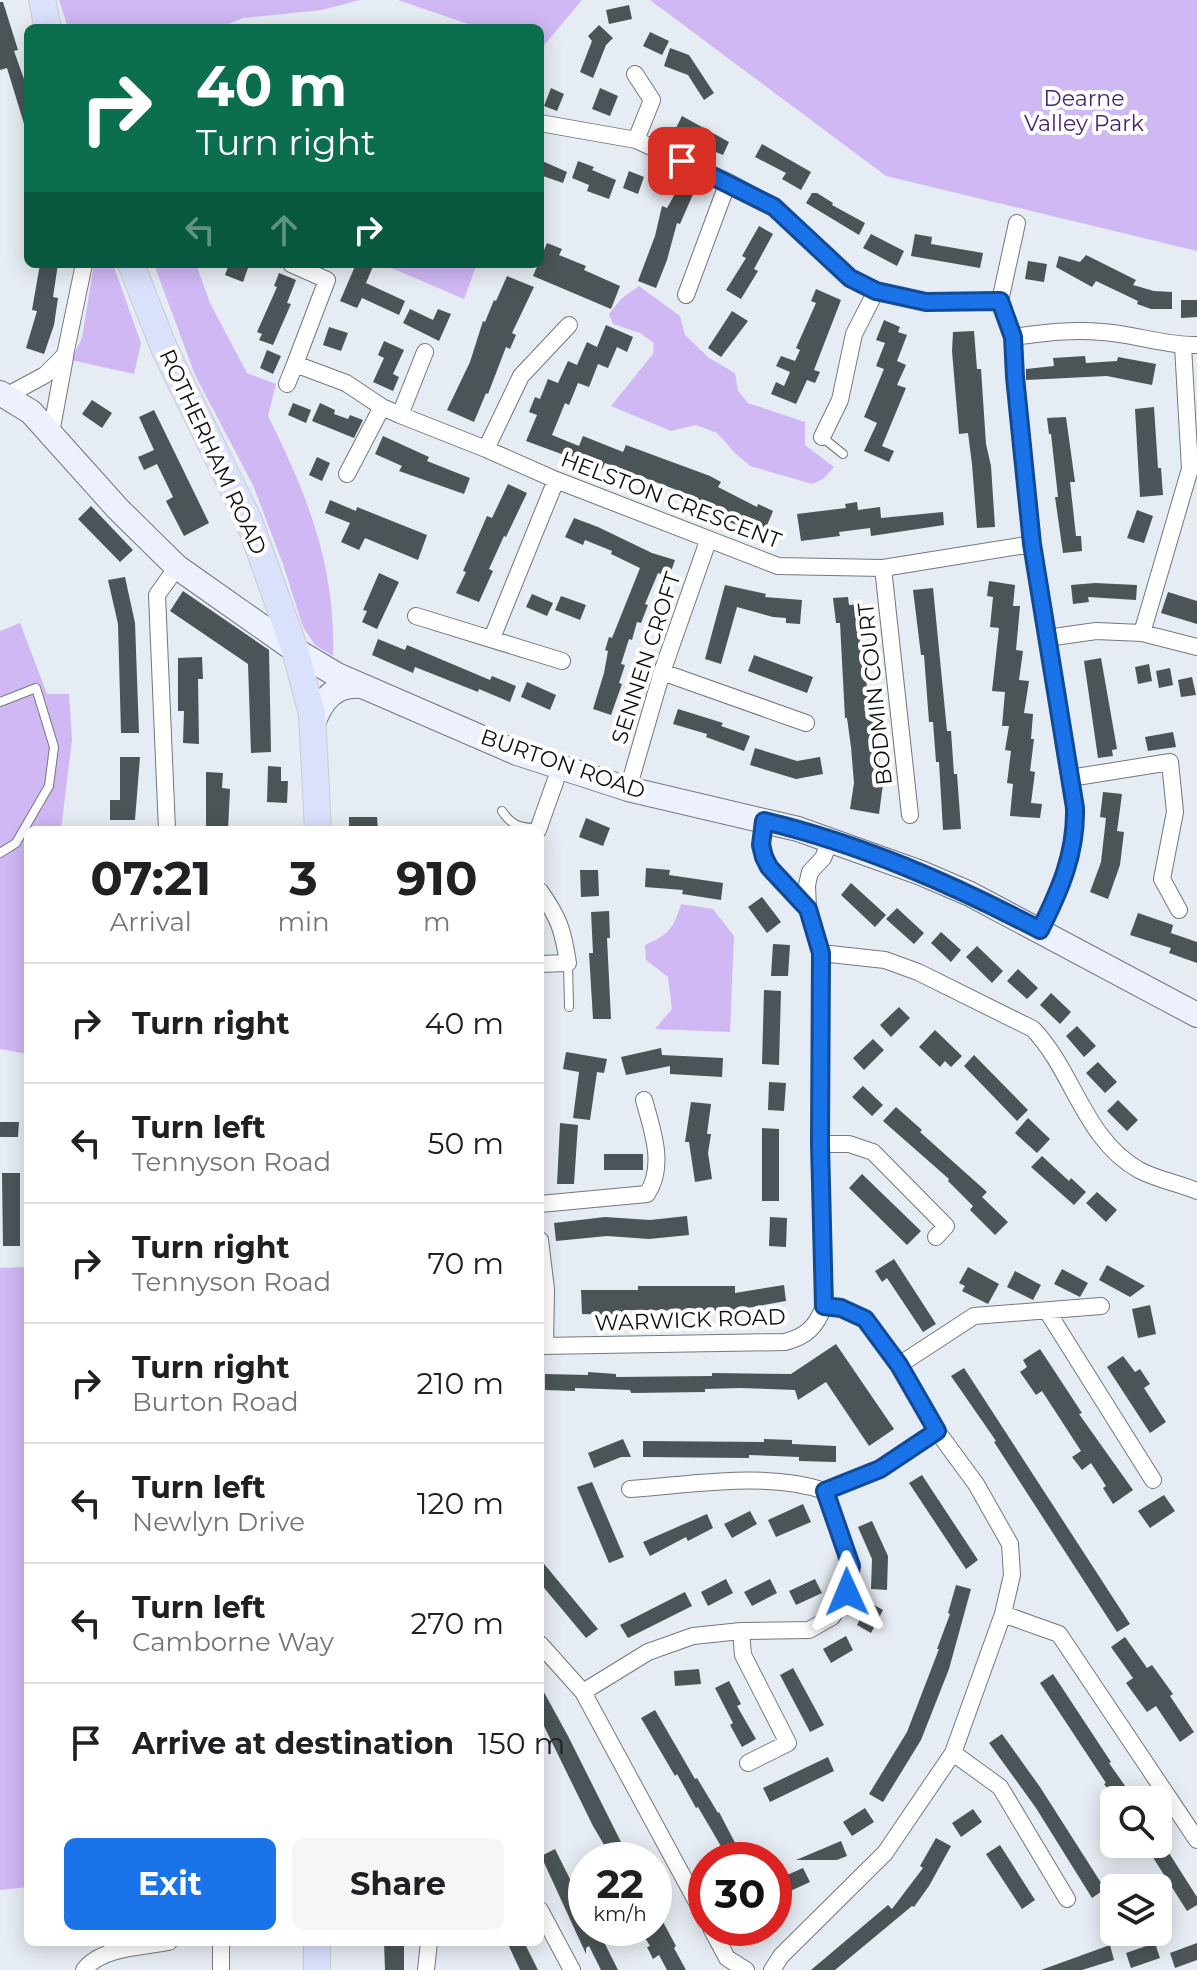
<!DOCTYPE html>
<style>
:root{--surface:#fff;--page:#f6f6f6;--text:#202124;--muted:#757577;--line:#e0e0e0;--accent:#1a73e8}
body{margin:0;font-family:Montserrat,sans-serif;background:var(--page);color:var(--text);height:100vh;display:flex;flex-direction:column;font-size:30px;white-space:nowrap}
*{box-sizing:border-box;margin:0}
p{font-size:26px;color:var(--muted)}
.icon{flex:none;width:44px;height:44px;fill:none;stroke:currentColor;stroke-width:2;stroke-linecap:round;stroke-linejoin:round}
.map{position:relative;flex:1;overflow:hidden}
.details{position:absolute;left:24px;top:826px;width:520px;height:1120px;display:flex;flex-direction:column;background:var(--surface);border-radius:12px;box-shadow:0 4px 20px #0003}
.details>*{flex:none}
.hud{position:absolute;left:24px;top:24px;width:520px;height:244px;border-radius:12px;box-shadow:0 4px 20px #0003;background:#0b6e4f;color:#fff;overflow:hidden}
.buttons{position:absolute;left:1100px;top:1786px;display:grid;gap:16px}
.buttons a{display:grid;place-items:center;width:72px;height:72px;border-radius:12px;background:var(--surface);box-shadow:0 4px 20px #0003;font-size:40px}
.speed{position:absolute;left:568px;top:1842px;display:flex;gap:16px;font-size:40px;font-weight:700;text-align:center}
.speed>*{display:grid;place-content:center;width:104px;height:104px;border-radius:50%;background:var(--surface);box-shadow:0 4px 20px #0003;line-height:1}
.speed small{font-size:20px;font-weight:400}
.speed .limit{border:12px solid #d22;background:#fff;color:#111}
.pin{position:absolute;display:grid;place-items:center;width:68px;height:68px;color:#fff;margin:-34px;border-radius:16px;box-shadow:0 4px 12px #0006}
.me{position:absolute;width:88px;margin:-44px;rotate:359deg;stroke-linejoin:round;filter:drop-shadow(0 0 6px #0008)}
.turn{display:flex;align-items:center;gap:28px;height:168px;padding:0 40px;font-size:36px}
.turn .icon{width:104px;height:104px;stroke-width:2.5}
.turn b{display:block;font-size:56px;line-height:68px}
.lanes{display:flex;align-items:center;height:76px;padding:0 40px;background:#0003;justify-content:center;gap:40px;direction:ltr}
.lanes .off{opacity:.35}
.eta{display:flex;justify-content:space-evenly;align-items:center;height:136px;text-align:center}
.eta b{font-size:48px;font-weight:700;line-height:56px}
.primary-button{display:flex;gap:16px;margin-top:auto;padding:16px 40px}
.primary-button a{flex:1;height:92px;border-radius:12px;background:var(--accent);color:#fff;font-size:32px;font-weight:700;line-height:92px;text-align:center}
.primary-button a+a{background:var(--page);color:var(--text)}
ul{padding:0;list-style:none}
li{display:flex;align-items:center;gap:24px;height:120px;padding:0 40px;border-top:2px solid var(--line)}
li div{flex:1}
li b{display:block;font-size:30px}
li em{font-style:normal}
.map>svg:first-child{display:block}
</style>
<div class="map">
<svg width="1197" height="1970" viewBox="0 0 1197 1970">
<rect width="100%" height="100%" fill="#e6ecf3"/>
<path fill="#d0b8f5" d="M59 0H360L322 10 243 18 219 28H68Z
M398 0H582L541 49 540 28H480Z
M650 0H1197V251L886 176Z
M94 264H113L141 343 134 374 71 360 82 338Z
M154 264H196L210 303 247 373 276 384 268 416C307 494 336 566 333 656L315 645 303 627 283 564 253 485 195 375Z
M382 264H477L464 299Z
M639 286 680 316 685 335 709 358 735 373 738 391 748 403 805 422V445L834 467 823 479 812 484 750 466 735 453 717 433 696 425 671 431 611 406 653 354 654 343 640 333 613 324 609 314 622 298Z
M20 623 47 694H69L72 739 61 830H28V1054L0 1049V631Z
M681 904 713 909 734 936 730 1032 655 1029 672 1009 668 977 646 960 645 945C669 934 673 930 681 904Z
M28 1267V1887L0 1890V1268Z"/>
<path fill="#4b5456" d="M0 2H3L18 50 14 51 24 79 28 77V126L25 127 7 68 0 70Z
M629 5 632 19 609 24 606 10Z
M599 25 613 38 606 45 593 78 580 72 592 41 588 36Z
M650 32 669 41 662 55 643 46Z
M670 48 689 55 714 93 704 100 688 75 664 66Z
M551 88 564 94 557 111 544 106Z
M600 88 618 96 610 116 592 109Z
M682 116 729 142 723 155 673 134Z
M762 144 811 172 801 190 782 179 786 173 755 157Z
M540 160 567 172 563 183 540 175Z
M578 161 594 167 592 170 616 180 609 199 587 191 589 185 572 178Z
M629 171 644 177 638 194 623 188Z
M680 185 694 192 680 224 677 223 667 260 656 288 638 281 655 236 662 206 667 208Z
M812 193H817L833 203 832 205 865 223 859 235 806 203Z
M759 226 773 234 754 269 758 271 741 299 726 290 746 258 742 256Z
M871 234 904 251 897 266 863 248Z
M915 234 932 237 931 244 983 253 980 268 911 256Z
M547 243 562 249 559 255 586 266 584 270 620 286 611 309 533 276Z
M1086 255 1136 280 1133 285 1154 291 1172 292V309H1151L1137 304 1138 301 1096 281 1092 287 1056 267 1059 256 1080 262Z
M1028 261 1047 264 1044 282 1025 279Z
M40 264H58L53 297 58 298 54 325 44 354 26 348 37 311 32 310Z
M229 264 248 268 243 282 225 275Z
M356 264H374L366 283 405 301 399 315 362 298 357 308 340 301Z
M279 273 296 280 287 303 291 304 273 345 259 340 262 334 257 332 277 287 274 286Z
M507 276 534 287 512 333 516 335 510 349 506 347 488 394 486 393 474 422 447 410 470 362 483 321 485 322 494 300 496 301Z
M816 289 841 300 814 370 820 372 815 383 807 380 796 404 771 394 776 382 784 386 790 372 776 366 781 356 795 361 800 350 796 348 816 303 811 301Z
M1181 300H1197V317L1181 318Z
M410 309 433 320 438 309 451 314 439 341 403 323Z
M732 311 748 321 721 357 708 348Z
M884 320 900 327 898 332 907 335 897 361 906 365 897 385 906 388 882 446 894 451 889 462 864 451 877 423 864 417 884 369 876 366 885 343 876 340Z
M606 325 633 337 627 352 617 347 608 368 598 364 589 387 578 383 569 405 565 403 552 435 579 446 583 436 623 452 626 445 710 476 721 482 718 487 757 507 758 504 773 511 763 535 724 520 726 516 697 501 698 498 605 463 602 469 526 441 537 415 529 412 535 397 540 399 548 379 558 383 568 361 577 365 587 342 597 347Z
M329 327 348 333 341 351 323 345Z
M974 331 977 369H981L986 444 991 466 995 527 977 528 972 464 968 433 959 434 952 351 953 332Z
M384 341 404 350 393 374 399 377 393 391 373 382 384 358 378 355Z
M267 350 281 356 273 374 260 368Z
M1085 356 1086 363 1117 361 1118 357 1156 364 1152 385 1107 376 1026 380V369L1054 366 1053 358Z
M92 400 112 413 102 428 82 414Z
M293 403 311 410 306 423 288 415Z
M320 403 335 410 334 414 348 419 350 415 363 420 354 438 312 421Z
M1154 407 1158 468H1161L1163 495 1140 497 1135 409Z
M154 410 209 523 184 536 166 501 173 497 157 464 144 470 138 457 154 450 139 417Z
M1066 417 1075 482H1070L1076 536H1081L1082 551 1063 553 1055 497H1058L1051 434H1049L1047 418Z
M383 436 429 457 427 461 470 478 464 494 399 471 402 466 375 454Z
M317 457 330 463 322 481 309 475Z
M508 484 527 493 506 537 504 536 489 569 493 571 479 602 456 593 466 572 463 571 487 516 492 518Z
M330 500 356 511 357 507 427 535 418 560 365 538 359 550 341 542 350 523 325 513Z
M857 502 858 510 880 507 881 518 943 512 944 525 871 536 870 528 839 532 840 536 801 541 797 514 846 508 845 504Z
M91 506 133 550 120 562 78 519Z
M1137 510 1153 516 1144 543 1127 538Z
M574 518 598 527 652 553 675 560 669 577 658 573 645 604 648 605 641 623 637 622 632 640 629 639 621 664 625 665 619 683 622 684 611 715 593 709 604 673 608 651 605 650 609 637 612 638 640 568 611 554 612 551 585 540 583 545 565 537Z
M379 573 399 582 377 629 362 622 367 611 363 610Z
M125 577 135 623 139 733H121L118 624 108 580Z
M989 581 1015 585 1013 606H1020L1016 650 1023 651 1019 680 1029 681 1024 713 1033 714 1031 739H1034L1030 771 1035 772 1031 803 1042 804 1040 818 1010 816 1013 784 1007 783 1011 751 1005 750 1009 726H1002L1005 692 992 691 999 628 990 627 993 597 987 596Z
M1095 583 1137 585 1136 600 1088 597 1089 602 1073 604 1071 585Z
M725 585 766 594 765 597 802 600 800 624 786 623V618L773 617 737 607 721 664 705 659Z
M933 588 947 731H951L954 774H957L961 829 943 830 939 762H936L933 722H929L924 655H921L913 590Z
M183 591 269 650 271 752 251 753 248 664 170 611Z
M1168 592 1197 601V624L1161 613Z
M532 594 553 603 547 616 526 607Z
M561 596 586 605 580 620 555 610Z
M848 597 849 605 864 604 865 620 858 621 862 664H865L868 701H872L883 784 879 814 850 809 854 783 851 747 847 718H845L840 623H836L833 598Z
M378 639 405 650 407 645 490 680 492 676 516 686 510 702 479 689 478 692 415 667 413 673 372 655Z
M754 655 813 677 807 693 748 671Z
M202 657 203 679H198L199 744 183 743 184 711H178V658Z
M1101 658 1117 749 1112 750 1113 756 1098 758 1084 661Z
M1149 664 1152 681 1138 684 1135 667Z
M1170 668 1173 685 1159 688 1156 671Z
M1192 677 1196 695 1181 697 1178 680Z
M527 682 556 695 550 710 521 697Z
M678 709 723 723 721 726 750 736 744 751 706 737 707 734 673 724Z
M1173 732 1176 747 1148 751 1145 737Z
M755 748 797 761 820 757 823 774 796 779 750 765Z
M120 757H140L135 820H110V800H120Z
M268 766 281 767V781H288L287 803 267 802Z
M206 772 223 773 222 788 230 789 228 830H206Z
M1103 792 1122 794 1117 831 1124 832 1120 865 1108 899 1090 892 1101 862 1106 818 1100 817Z
M349 817H377L378 830H349Z
M586 818 610 828 603 846 579 837Z
M646 868 670 870 669 875 723 883 721 900 682 894 683 890 645 887Z
M580 870H598L599 896 581 897Z
M851 883 886 915 875 927 841 895Z
M762 897 781 922 767 933 748 907Z
M897 908 924 933 914 944 886 919Z
M609 911 610 938H607L611 1019H593L589 953H593L591 912Z
M1138 913 1173 925 1171 933 1197 942V963L1169 953 1171 948 1130 935Z
M941 932 961 950 951 962 931 943Z
M773 944 790 945 788 976H771Z
M977 946 1003 971 992 983 966 957Z
M1018 969 1038 988 1027 999 1007 981Z
M764 990 781 991 779 1065 762 1064Z
M1051 993 1071 1012 1060 1024 1040 1005Z
M899 1007 910 1018 891 1037 880 1025Z
M1077 1026 1096 1046 1084 1057 1066 1036Z
M935 1030 962 1056 951 1067 945 1061 940 1067 919 1047Z
M873 1039 884 1050 864 1070 853 1058Z
M661 1048 662 1055 723 1058 722 1077 670 1074V1066L626 1075 621 1057Z
M566 1052 607 1059 604 1073 597 1072 590 1120 573 1118 579 1072 563 1069Z
M974 1055 1028 1110 1017 1121 964 1066Z
M1098 1062 1117 1082 1105 1093 1086 1073Z
M769 1082 786 1083 784 1111 768 1110Z
M863 1086 883 1105 872 1116 852 1097Z
M1118 1100 1138 1120 1127 1131 1107 1111Z
M691 1102 711 1104 707 1134H711L708 1153 712 1179 695 1182 689 1142H685Z
M896 1107 922 1130 920 1132 987 1192 982 1197 1008 1222 995 1235 970 1210 973 1206 948 1181 949 1179 883 1121Z
M1028 1118 1050 1139 1037 1153 1015 1133Z
M0 1122H19L18 1137H0Z
M560 1123 578 1125 574 1184H557Z
M762 1128 779 1129V1201H762Z
M604 1154H643V1170H604Z
M1042 1156 1069 1181 1071 1178 1086 1192 1074 1205 1031 1167Z
M2 1173H20V1246H3Z
M862 1174 921 1231 907 1245 849 1188Z
M1097 1192 1117 1210 1106 1222 1086 1203Z
M687 1216 689 1235 649 1239 607 1236 556 1241 554 1223 605 1217 650 1220Z
M770 1217 787 1218 786 1247 769 1246Z
M894 1259 936 1324 923 1332 887 1278 882 1282 875 1271Z
M1107 1265 1145 1286 1130 1297 1099 1280Z
M968 1267 999 1284 988 1304 962 1291 965 1286 959 1283Z
M1062 1269 1088 1283 1080 1297 1054 1284Z
M1015 1271 1041 1285 1033 1300 1007 1287Z
M784 1285 786 1301 730 1311 624 1310V1315L582 1314 581 1290H638V1286H735V1293Z
M1150 1305 1156 1334 1138 1338 1132 1309Z
M836 1344 894 1429 869 1446 826 1382 798 1400 795 1390 740 1388 705 1389V1392L631 1393 630 1390 575 1388V1391L545 1390V1374L588 1375V1372L616 1374V1377L712 1376V1373L791 1374Z
M1040 1349 1082 1413 1079 1414 1133 1490 1113 1504 1103 1488 1106 1486 1091 1463 1082 1470 1072 1457 1081 1451 1042 1391 1036 1395 1020 1372 1027 1367 1023 1360Z
M1123 1356 1135 1372 1140 1369 1150 1384 1144 1388 1166 1422 1150 1433 1107 1367Z
M964 1368 1130 1624 1117 1632 994 1442 996 1441 951 1376Z
M623 1439 631 1457H621L594 1468 588 1453Z
M764 1439 792 1440V1444L836 1446V1462L799 1461V1457L749 1455V1458L643 1457V1441L764 1442Z
M922 1475 978 1560 966 1569 909 1483Z
M592 1482 624 1557 609 1563 577 1487Z
M1164 1495 1175 1511 1150 1528 1138 1511Z
M803 1504 811 1522 776 1537 768 1520Z
M750 1511 757 1524 732 1538 724 1524Z
M707 1514 713 1528 688 1541 686 1537 650 1556 643 1542Z
M872 1521 888 1556 887 1590 871 1589 872 1559 858 1527Z
M540 1559 598 1629 586 1638 540 1583Z
M726 1579 733 1593 708 1606 701 1592Z
M770 1579 777 1593 752 1606 744 1592Z
M815 1579 822 1593 796 1605 789 1591Z
M956 1585 971 1589 949 1669 921 1740 883 1802 869 1794 907 1732 939 1649H937L950 1614 948 1613Z
M685 1592 692 1606 628 1638 620 1625Z
M869 1602 883 1610 871 1633 857 1625Z
M846 1636 853 1650 831 1663 823 1649Z
M1125 1637 1147 1668 1152 1665 1173 1694 1170 1696 1194 1732 1180 1742 1156 1706 1147 1712 1126 1683 1133 1678 1111 1647Z
M793 1668 824 1725 810 1732 780 1675Z
M699 1669 701 1684 675 1686 674 1671Z
M1053 1674 1111 1762 1109 1763 1135 1800H1116L1104 1784 1106 1783 1040 1683Z
M729 1681 741 1704 737 1706 756 1739 742 1747 730 1725 733 1723 715 1688Z
M540 1685 568 1736 630 1860H613L593 1826 540 1718Z
M655 1710 695 1779 697 1778 718 1813 719 1812 744 1860H729L698 1807 696 1808 677 1774 675 1776 641 1718Z
M1002 1734 1040 1787 1105 1889 1092 1898 1036 1808 989 1743Z
M828 1757 834 1771 770 1802 763 1788Z
M865 1808 874 1822 852 1836 843 1822Z
M973 1809 982 1822 961 1837 952 1823Z
M936 1838 951 1846 929 1886 914 1907 912 1906 835 1970H811L888 1905 892 1909 923 1868 920 1866Z
M1160 1839 1197 1897V1905L1187 1911 1147 1848 1158 1844Z
M841 1841 847 1856 837 1860H796Z
M1000 1845 1035 1900 1022 1909 986 1854Z
M555 1849 586 1911V1928H597L618 1970H601L589 1946 586 1948V1954L541 1856Z
M803 1868 810 1882 786 1893 780 1878Z
M663 1922 676 1946 674 1948 686 1970H667L659 1955 653 1959 647 1947 650 1946 642 1933Z
M384 1942H404V1970H385Z
M507 1942H524L538 1970H520Z
M1155 1943 1160 1958 1131 1968 1126 1953Z
M1197 1943V1960L1175 1968 1170 1953Z
M1110 1945 1114 1960 1082 1970H1041Z"/>
<g fill="none" stroke-linecap="round" stroke-linejoin="round">
<defs>
<path id="lane" d="M822 437 843 454
M0 702 36 688 54 747 49 786 16 843 0 853
M502 811C512 826 520 828 538 828
M568 963 569 1007"/>
<path id="street" d="M635 74 652 100 636 140
M540 123 636 140 728 182 774 207 850 278 876 291 926 302 1000 301
M1017 223 1000 301 1013 337 1015 377 1032 544 1075 808C1075 854 1060 890 1040 930
M291 264 327 280 295 364 346 383 382 407 400 415 486 449 556 480 778 566 883 568 1032 544
M686 295 728 182
M1013 337C1043 333 1072 329 1102 332 1134 334 1166 346 1197 345
M287 384 295 364
M6 396 45 375 65 355 84 264
M400 415 425 352
M51 433 65 357
M822 437 840 400 854 334 876 291
M486 449 521 376 569 325
M347 474 382 407
M883 568 910 815
M416 616 562 661
M1142 633 1190 469 1183 346
M492 638 556 480
M1047 638 1096 631 1142 633 1197 647
M662 672 806 723
M1070 778 1170 762 1175 812 1162 879 1179 910
M628 789 662 672 708 541
M764 821C753 864 783 881 808 909
M167 830 157 595 177 567
M538 830 560 768
M540 891C559 918 563 930 568 963L540 964
M821 953 885 960 918 972 1033 1029C1074 1072 1084 1139 1139 1170 1158 1180 1178 1183 1197 1191
M820 1144H849L873 1152 946 1226 936 1237
M540 1204 647 1194C666 1166 652 1129 644 1100
M540 1240 546 1289 545 1346
M1047 1311 1153 1480
M540 1346 785 1342C807 1336 816 1327 824 1306
M899 1365 974 1316 1101 1306
M630 1489C691 1485 767 1471 825 1491
M1003 1614 1059 1634 1197 1840
M741 1631 743 1655 788 1743 748 1763
M540 1644 583 1692 706 1919
M583 1692 648 1652 693 1636 741 1631 809 1630 832 1617 847 1592 851 1566 825 1491 880 1469 937 1431
M953 1753 1000 1787 1067 1899
M540 1910 572 1970
M711 1928 727 1958 746 1970
M221 1942V1970
M84 1970C101 1947 143 1947 169 1942
M426 1970 429 1942
M772 1970 781 1956 885 1853 953 1753 1003 1614 1012 1575 1010 1544 976 1484 937 1431 899 1365 865 1319 841 1308 824 1306 820 1144 821 953 808 909 807 885 810 872 823 858 831 839"/>
<path id="secondary" d="M0 393 31 412 118 509 177 567 295 650 337 675 517 753 628 789 798 829 921 873 970 894 1197 1015
M313 724C321 700 335 683 362 686"/>
<path id="primary" d="M42 0 48 28
M131 264 164 348 249 521 295 650 312 714 318 830
M317 1970V1942"/>
</defs>
<use href="#lane" stroke="#72787d" stroke-width="10"/>
<use href="#street" stroke="#72787d" stroke-width="18"/>
<use href="#secondary" stroke="#72787d" stroke-width="26"/>
<use href="#primary" stroke="#cacbcb" stroke-width="28"/>
<use href="#lane" stroke="#fff" stroke-width="8"/>
<use href="#street" stroke="#fff" stroke-width="16"/>
<use href="#secondary" stroke="#edf0fe" stroke-width="24"/>
<use href="#primary" stroke="#dae1fd" stroke-width="26"/>
</g>
<g fill="none" stroke-linecap="round" stroke-linejoin="round">
<defs>
<path id="route" d="M682 161 774 207 850 278 876 291 926 302 1000 301 1013 337 1015 377 1032 544 1075 808C1076 854 1060 890 1040 930 952 884 861 844 764 821L761 845 764 857 769 867 808 909 821 953 820 1144 824 1306 841 1308 865 1319 899 1365 937 1431 880 1469 825 1491 851 1566 847 1592"/>
</defs>
<use href="#route" stroke="#114b97" stroke-width="20"/>
<use href="#route" stroke="#1a73e8" stroke-width="14"/>
</g>
<g text-anchor="middle" dominant-baseline="central" stroke-width="8" stroke-linejoin="round" paint-order="stroke">
<g font-size="22" fill="#49256f" stroke="#fff">
<text x="1084" y="98">Dearne<tspan x="1084" dy="25">Valley Park</tspan></text>
</g>
<g font-size="22" fill="#101214" stroke="#fff">
<text transform="translate(213 452) rotate(65)">ROTHERHAM ROAD</text>
<text transform="translate(671 500) rotate(21)">HELSTON CRESCENT</text>
<text transform="translate(646 658) rotate(-72)">SENNEN CROFT</text>
<text transform="translate(875 694) rotate(-96)">BODMIN COURT</text>
<text transform="translate(563 764) rotate(19)">BURTON ROAD</text>
<text transform="translate(690 1320) rotate(-2)">WARWICK ROAD</text>
</g>
</g>
</svg>
<div class="buttons">
<a><svg class="icon" aria-label="search" viewBox="0 0 24 24"><circle cx="10" cy="10" r="6"/><path d="M15 15l6 6"/></svg></a>
<a><svg class="icon" aria-label="layers" viewBox="0 0 24 24"><path d="M12 4l9 5-9 5-9-5zM3 14l9 5 9-5"/></svg></a>
</div>
<div class="speed"><div>22<small>km/h</small></div><div class="limit">30</div></div>
<div class="pin" style="left:682px;top:161px;background:#d93025"><svg class="icon" aria-label="arrive" viewBox="0 0 24 24"><path d="M6 21V4h12l-3 4 3 4H6"/></svg></div>
<svg class="me" style="left:847px;top:1592px" viewBox="-20 -20 40 40"><path d="M0-17L14 15 0 8-14 15z" fill="#1a73e8" stroke="#fff" stroke-width="4"/></svg>
<div class="hud">
<div class="turn"><svg class="icon" aria-label="right" viewBox="0 0 24 24"><path d="M7 20v-9h11M14 6l5 5-5 5"/></svg><div><b>40 m</b>Turn right</div></div>
<div class="lanes"><svg class="icon off" aria-label="left" viewBox="0 0 24 24"><path d="M17 20v-9H6M10 6l-5 5 5 5"/></svg><svg class="icon off" aria-label="ahead" viewBox="0 0 24 24"><path d="M12 20V5M6 11l6-6 6 6"/></svg><svg class="icon" aria-label="right" viewBox="0 0 24 24"><path d="M7 20v-9h11M14 6l5 5-5 5"/></svg></div>
</div>
<section class="details">
<div class="eta">
<div><b>07:21</b><p>Arrival</p></div>
<div><b>3</b><p>min</p></div>
<div><b>910</b><p>m</p></div>
</div>
<ul>
<li><svg class="icon" aria-label="right" viewBox="0 0 24 24"><path d="M7 20v-9h11M14 6l5 5-5 5"/></svg><div><b>Turn right</b></div><em>40 m</em></li>
<li><svg class="icon" aria-label="left" viewBox="0 0 24 24"><path d="M17 20v-9H6M10 6l-5 5 5 5"/></svg><div><b>Turn left</b><p>Tennyson Road</p></div><em>50 m</em></li>
<li><svg class="icon" aria-label="right" viewBox="0 0 24 24"><path d="M7 20v-9h11M14 6l5 5-5 5"/></svg><div><b>Turn right</b><p>Tennyson Road</p></div><em>70 m</em></li>
<li><svg class="icon" aria-label="right" viewBox="0 0 24 24"><path d="M7 20v-9h11M14 6l5 5-5 5"/></svg><div><b>Turn right</b><p>Burton Road</p></div><em>210 m</em></li>
<li><svg class="icon" aria-label="left" viewBox="0 0 24 24"><path d="M17 20v-9H6M10 6l-5 5 5 5"/></svg><div><b>Turn left</b><p>Newlyn Drive</p></div><em>120 m</em></li>
<li><svg class="icon" aria-label="left" viewBox="0 0 24 24"><path d="M17 20v-9H6M10 6l-5 5 5 5"/></svg><div><b>Turn left</b><p>Camborne Way</p></div><em>270 m</em></li>
<li><svg class="icon" aria-label="arrive" viewBox="0 0 24 24"><path d="M6 21V4h12l-3 4 3 4H6"/></svg><div><b>Arrive at destination</b></div><em>150 m</em></li>
</ul>
<div class="primary-button"><a>Exit</a><a>Share</a></div>
</section>
</div>
